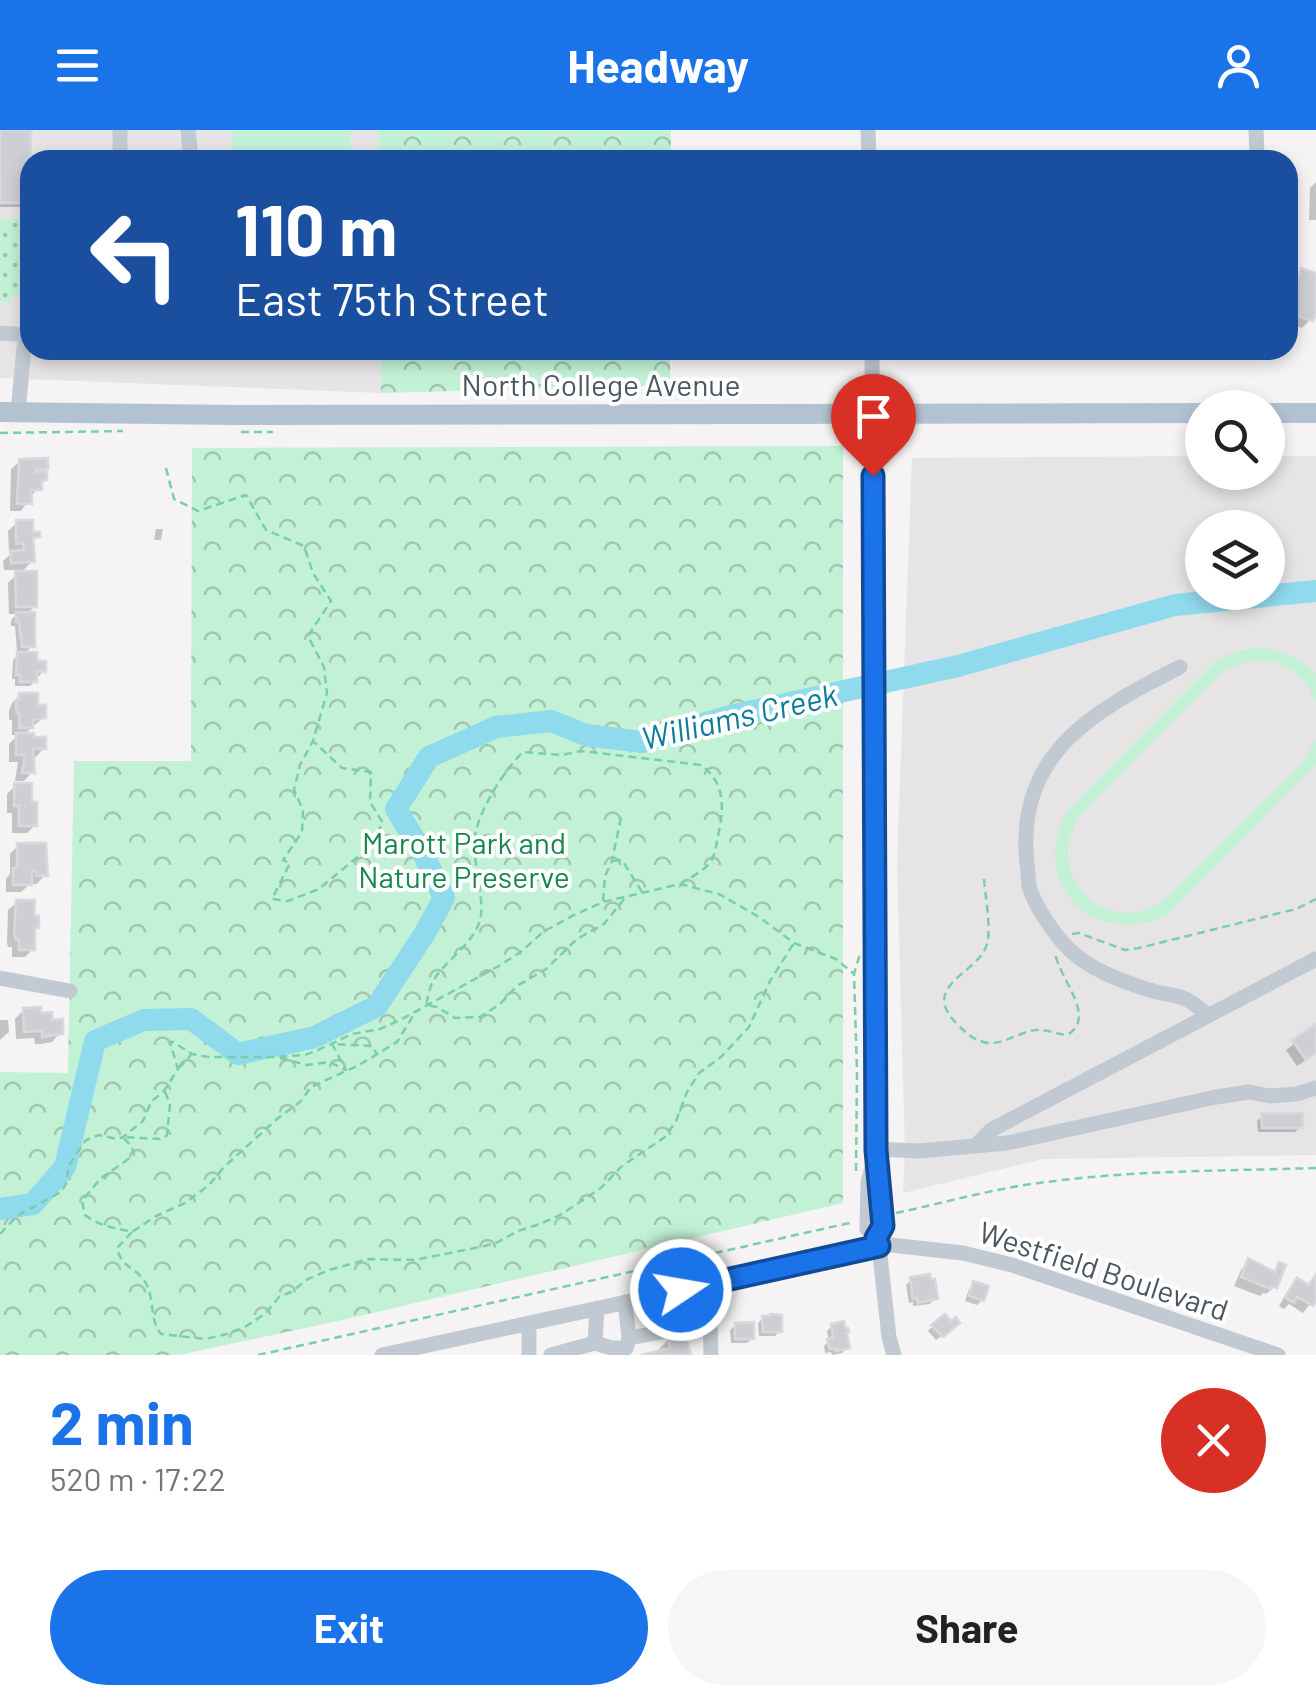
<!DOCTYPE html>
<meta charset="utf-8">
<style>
:root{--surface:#fff;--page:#f6f6f6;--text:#222;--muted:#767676;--accent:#1a73e8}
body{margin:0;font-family:Barlow,sans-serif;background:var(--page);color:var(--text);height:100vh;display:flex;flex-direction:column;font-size:38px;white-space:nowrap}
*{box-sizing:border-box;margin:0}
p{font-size:32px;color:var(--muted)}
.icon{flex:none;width:55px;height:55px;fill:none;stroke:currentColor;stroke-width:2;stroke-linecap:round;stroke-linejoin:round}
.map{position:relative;height:1225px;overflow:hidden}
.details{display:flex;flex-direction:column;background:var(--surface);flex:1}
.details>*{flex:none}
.guide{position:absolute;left:20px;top:20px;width:1278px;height:210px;border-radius:30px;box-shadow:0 5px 15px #0003;background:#1a4fa0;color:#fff;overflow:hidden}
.controls{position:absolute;left:1185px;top:260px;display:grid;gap:20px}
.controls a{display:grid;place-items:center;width:100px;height:100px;border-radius:50%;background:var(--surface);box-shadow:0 5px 15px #0003;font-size:50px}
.pin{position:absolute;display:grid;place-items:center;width:85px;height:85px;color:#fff;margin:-102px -42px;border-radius:50% 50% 50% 0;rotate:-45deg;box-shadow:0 0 10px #0007}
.pin .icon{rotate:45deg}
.me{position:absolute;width:110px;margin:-55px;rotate:78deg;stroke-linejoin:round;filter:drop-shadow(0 0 8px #0008)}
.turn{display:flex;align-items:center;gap:35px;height:210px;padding:0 50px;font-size:45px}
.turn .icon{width:130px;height:130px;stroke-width:2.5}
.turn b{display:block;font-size:70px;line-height:85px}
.round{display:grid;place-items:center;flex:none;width:105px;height:105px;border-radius:52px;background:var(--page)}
.overview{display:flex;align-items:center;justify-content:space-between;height:170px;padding:0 50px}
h1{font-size:60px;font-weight:700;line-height:75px;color:var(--accent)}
.button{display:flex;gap:20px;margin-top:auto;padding:20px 50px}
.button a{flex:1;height:115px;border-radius:60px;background:var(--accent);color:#fff;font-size:40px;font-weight:700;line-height:115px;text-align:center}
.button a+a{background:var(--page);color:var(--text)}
header{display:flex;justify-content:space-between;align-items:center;height:130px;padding:0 50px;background:var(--accent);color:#fff;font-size:45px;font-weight:700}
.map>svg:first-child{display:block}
</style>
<header><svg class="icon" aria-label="menu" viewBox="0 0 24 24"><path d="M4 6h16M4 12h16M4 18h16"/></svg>Headway<svg class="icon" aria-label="person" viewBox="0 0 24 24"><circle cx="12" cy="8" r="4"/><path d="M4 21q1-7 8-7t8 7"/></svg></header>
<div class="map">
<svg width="1316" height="1225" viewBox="0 0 1316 1225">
<defs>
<pattern id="grass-dots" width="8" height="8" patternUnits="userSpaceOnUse" patternTransform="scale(2.5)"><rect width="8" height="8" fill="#c3f1d5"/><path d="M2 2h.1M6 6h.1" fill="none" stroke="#a0c6b0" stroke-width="1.8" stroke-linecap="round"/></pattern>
<pattern id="forest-crowns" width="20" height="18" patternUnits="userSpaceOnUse" patternTransform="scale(2.5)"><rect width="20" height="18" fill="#c3f1d5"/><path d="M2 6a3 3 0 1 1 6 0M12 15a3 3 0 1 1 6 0" fill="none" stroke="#a0c6b0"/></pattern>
</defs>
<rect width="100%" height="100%" fill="#f5f3f3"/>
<path fill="#e6e4e5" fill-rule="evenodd" d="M0 0H379V30H30V220H381V263L0 248Z
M1202 326V342H1268V326H1316V1025L1043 1029 903 1063 905 1020 897 732 912 328ZM1202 398H1268V462H1202Z"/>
<path fill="url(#grass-dots)" d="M0 89H24V166L12 165 10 172H0Z"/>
<path fill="url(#forest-crowns)" d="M379 0H671V30H379Z
M381 220H670V255L381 263Z
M843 316V1073L338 1191 179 1225H0V942L68 943 74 631H191L192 318Z"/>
<path fill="#c3f1d5" d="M232 0H351V30H231Z
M1261 518C1284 521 1299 528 1316 544V573C1299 529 1258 519 1220 544L1078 688C1072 700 1067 712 1068 726 1069 762 1105 790 1140 781 1152 779 1159 773 1168 766L1300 635 1316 610V635L1167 785C1094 820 1029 755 1066 682L1213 534C1229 522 1241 519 1261 518Z"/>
<path fill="#0003" d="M0 0H33L28 5 27 72 22 77H0Z
M1316 52V90H1309L1310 58Z
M1302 141 1315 145 1316 142V178L1310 190 1302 198 1288 193V171L1293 149Z
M20 331 46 338 40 344 44 349 21 381H10L11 339Z
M17 393 31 405 37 406 31 413 32 431 20 444 35 476 26 485 32 516 24 524 44 541 39 546H35V551L30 556H15V549H12L13 530 22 521H17L15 496H11V490L17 484H9L8 453 21 440H4L3 431 14 421H9L8 401Z
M156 399H163L161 410H154Z
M20 565 44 587 22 606 44 618 36 627H31L32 642 24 651H15L18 632H9V614L18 605H12V590H9V581L12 573Z
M15 656 35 695 27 703H12V683H7V664Z
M18 716 45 745 37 754H30L21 762H6V749L10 744V724Z
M17 772 32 789 36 797 32 801 33 819 25 827H12V817H8L7 813 8 780Z
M24 880 39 885 60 903 52 912 41 914H35L34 908 16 909 15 889Z
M0 890H8L9 902 0 910Z
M1316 897V923L1297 936 1286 920Z
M1262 986 1300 997 1295 1002H1258L1257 991Z
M1249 1131 1272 1143 1279 1135 1275 1156 1266 1164 1263 1163 1260 1166 1234 1156 1241 1140Z
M1316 1146V1166L1303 1183 1289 1174 1284 1179 1279 1176 1289 1159 1297 1151 1307 1157Z
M911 1150 935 1168 930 1174 913 1176V1172L909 1173 906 1155Z
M974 1154 982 1170 977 1175 965 1171 969 1159Z
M763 1188 780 1201 775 1206H759L758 1193Z
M736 1195 752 1208 747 1213H731L730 1200Z
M832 1196 847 1217 842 1223 832 1225 831 1222 825 1223 824 1216 829 1211 827 1201Z
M933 1196 952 1198 936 1210 928 1201Z
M669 1209 687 1225H652L658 1224V1220Z"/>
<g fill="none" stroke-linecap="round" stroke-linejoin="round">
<path stroke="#90daee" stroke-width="22" d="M0 1079 33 1074 65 1037 95 911 144 890 191 889 238 924 315 907 377 876 425 803 444 768 424 725 396 679 429 627 496 597 551 591 586 605 642 612 730 586 958 536 1175 475 1316 461"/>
</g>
<path fill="#cdcfd5" stroke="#d7d9de" stroke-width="2.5" d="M0 0H31L29 73H0Z
M1301 138 1316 143V184L1313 191 1288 183Z
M48 328V339H36V342L47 341V350L42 351V360H31L32 374H17L19 329Z
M16 390H33V402H40V407L33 408 35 432 11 433 10 421 24 420 23 413 16 414Z
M15 441H37V477H16Z
M16 482H35V517H22L19 492H16Z
M17 522H37V531H46V542H37V552H20V545H16Z
M19 563H38V575H46V588L33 590V598H19V582H16V570H19Z
M16 603H34V607H46V619H33L35 643H22L25 625H16Z
M14 653H32V672H37V696H19V676H14Z
M17 713H46L48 746H36V741H32V755H13V738H17Z
M16 770H35L34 786H39V798H35V820H19V810H16L14 803Z
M41 877V883L52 882V890L63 889V904L42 907V901L24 902 23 878Z
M1316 894V923L1306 930 1292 910Z
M1261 983H1303V998H1262Z
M1248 1128 1275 1142 1279 1132 1286 1135 1277 1158 1272 1156 1271 1159 1241 1147Z
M930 1144 931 1149H935L938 1169 918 1173 917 1168 913 1169 910 1147Z
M1316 1144V1171L1313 1176 1297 1167 1294 1173 1285 1167 1297 1148 1309 1155Z
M973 1151 989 1156 984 1171 969 1166Z
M770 1184 782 1185V1202H763L762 1186H770Z
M945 1184 951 1191 956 1187 960 1193 943 1207 931 1195Z
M844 1191 845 1198H848L849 1202 847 1203 850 1218 836 1221V1218L830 1219 827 1209 833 1207 831 1194Z
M754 1192V1209H735V1193Z
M685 1203 691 1225H641L670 1218 668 1207Z"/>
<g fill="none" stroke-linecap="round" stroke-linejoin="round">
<path stroke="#7ad0a6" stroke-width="2.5" stroke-dasharray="8 5" stroke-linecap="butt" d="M891 301 894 305 895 313
M241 302H273
M0 303 123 301
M166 338 174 369 198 381 246 365 266 400 304 416 313 443 331 471 308 506 324 537 327 563 313 611 342 638 371 642 370 672 383 693 367 719 319 759 288 771 272 769 290 733 283 730 302 702 303 680 294 660 300 635 313 611
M613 731 622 730 642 762
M984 749C985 766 993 805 985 819 974 844 920 857 957 894 965 902 972 909 983 912 1001 917 1018 902 1036 900 1047 899 1056 904 1067 905 1098 888 1059 848 1055 823
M624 769 604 794 577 809 546 839 517 856 500 874 480 887 455 888 437 877 426 875C428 868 429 860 432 853 445 829 477 813 481 785 483 767 475 735 474 716 473 689 503 641 523 622L562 625 581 621 701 635C726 653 724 679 718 706 716 716 715 728 708 735 701 742 690 748 682 753
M603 771 605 746 612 731 622 683
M1072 804 1079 803 1125 820 1139 818 1296 779 1316 769
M280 928 307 935 329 932 346 940 332 914 372 916 376 923
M179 938 191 925
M165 962 170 974 167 1005 164 1008 160 1009 123 1007 132 1017 134 1025 100 1049 82 1071 85 1085C99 1096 115 1098 132 1102L156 1086 185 1073 209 1055 224 1037 277 989 301 971 311 957 359 935 397 912 416 881
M856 1041 857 942 854 844 860 824
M896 1083C944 1073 991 1059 1039 1053 1131 1040 1224 1041 1316 1038
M132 1102 117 1118C122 1138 132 1135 143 1149 156 1165 148 1188 161 1204L205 1209 227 1204 245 1197 266 1183 279 1167 291 1162 308 1149 329 1140 369 1129 414 1130 485 1116 498 1112 518 1101 540 1094 560 1085 601 1058 622 1036 665 1007 676 991 687 962 699 943 721 927 749 897 770 851 794 813
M0 1104 17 1086 61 1062 66 1054 69 1035 86 1010 99 1005 117 1009 123 1007 143 991 151 972 164 961 178 939 170 912H173L192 924 209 927H274L305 925 316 921 352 904 380 899 402 889 497 837 522 821 543 802 572 786 603 772 680 754 719 764 759 787 794 813 836 829 854 844
M258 1225 854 1092"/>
<path stroke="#c1cad2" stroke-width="15" d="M120 0V30
M188 0 191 30
M868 0 869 30
M1256 0 1257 24
M0 203 28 205
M872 220 876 1020 883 1096 877 1107
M18 282 24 218 30 203
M1180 537C1095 580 1015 623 1027 733 1028 740 1028 749 1029 756 1034 775 1056 807 1070 820 1091 840 1125 853 1153 861 1162 864 1173 864 1183 868 1192 871 1200 879 1208 885
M0 848 70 861
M975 1016 991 1000 1316 829
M876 1019 919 1021 1007 1013 1216 967 1249 962 1270 966 1296 964 1316 958
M874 1029 868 1053 867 1099 877 1107 879 1116 889 1207 894 1225
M709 1154 711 1225
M529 1193V1225
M629 1208 710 1193
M595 1213 611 1218H626L629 1208 625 1172
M382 1225 891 1115 963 1123 1012 1135 1278 1225
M551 1225 595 1213 597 1178"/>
<path stroke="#b3c2d1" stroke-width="20" d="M0 282 234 285 1202 283
M1268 283H1316"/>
</g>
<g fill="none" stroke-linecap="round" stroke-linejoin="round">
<defs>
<path id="route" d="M681 1160 879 1116 876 1108 883 1096 876 1020 873 346"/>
</defs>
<use href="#route" stroke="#114b97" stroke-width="25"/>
<use href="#route" stroke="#1a73e8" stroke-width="18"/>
</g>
<g text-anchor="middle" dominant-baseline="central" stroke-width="8" stroke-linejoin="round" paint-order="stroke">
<g font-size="30" fill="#4a5661" stroke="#fff">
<text x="601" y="254">North College Avenue</text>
<text transform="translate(1104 1140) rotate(18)">Westfield Boulevard</text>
</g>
<g font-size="30" fill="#17864f" stroke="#fff">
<text x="464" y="712">Marott Park and<tspan x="464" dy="34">Nature Preserve</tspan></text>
</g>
<g font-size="32" font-style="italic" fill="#0c7c9b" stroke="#fff">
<text transform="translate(739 585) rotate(-13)">Williams Creek</text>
</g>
</g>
</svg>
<div class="controls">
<a><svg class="icon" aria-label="search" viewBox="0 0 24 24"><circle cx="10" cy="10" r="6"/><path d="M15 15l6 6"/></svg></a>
<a><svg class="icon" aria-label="layers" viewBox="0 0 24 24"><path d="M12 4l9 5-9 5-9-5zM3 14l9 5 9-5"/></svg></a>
</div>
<div class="pin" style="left:873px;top:346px;background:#d93025"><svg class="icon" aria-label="arrive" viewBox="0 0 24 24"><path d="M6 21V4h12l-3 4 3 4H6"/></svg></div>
<svg class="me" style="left:681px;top:1160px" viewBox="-20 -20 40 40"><circle r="17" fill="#1a73e8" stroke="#fff" stroke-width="3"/><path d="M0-11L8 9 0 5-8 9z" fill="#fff"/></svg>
<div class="guide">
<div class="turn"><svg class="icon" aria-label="left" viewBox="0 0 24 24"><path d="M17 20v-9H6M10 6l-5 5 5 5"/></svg><div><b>110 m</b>East 75th Street</div></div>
</div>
</div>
<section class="details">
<div class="overview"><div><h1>2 min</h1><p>520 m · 17:22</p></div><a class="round" style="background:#d93025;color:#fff"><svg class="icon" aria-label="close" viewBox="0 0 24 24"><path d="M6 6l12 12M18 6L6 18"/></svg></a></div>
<div class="button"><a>Exit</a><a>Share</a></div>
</section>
